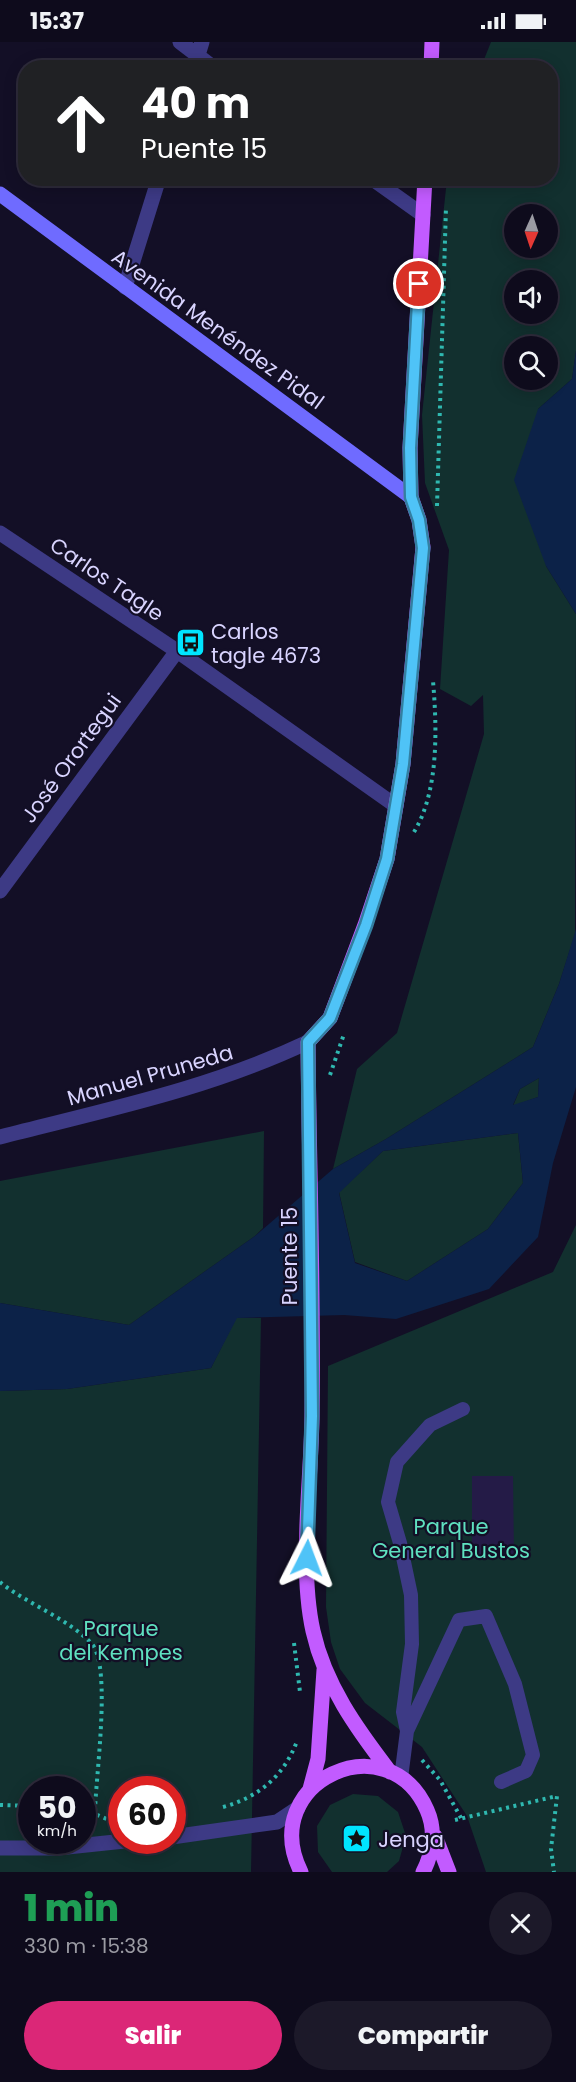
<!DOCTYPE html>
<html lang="es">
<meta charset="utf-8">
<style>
:root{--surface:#0e0b1c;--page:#1c1929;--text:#f1f3f6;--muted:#9b9ba3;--line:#2e2b3b;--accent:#db2777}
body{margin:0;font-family:Poppins,sans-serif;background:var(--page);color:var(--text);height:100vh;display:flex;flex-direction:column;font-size:22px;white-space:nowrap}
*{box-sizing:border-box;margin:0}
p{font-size:20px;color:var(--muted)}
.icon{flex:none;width:33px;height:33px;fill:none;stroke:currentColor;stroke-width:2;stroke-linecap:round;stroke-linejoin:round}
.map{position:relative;height:1830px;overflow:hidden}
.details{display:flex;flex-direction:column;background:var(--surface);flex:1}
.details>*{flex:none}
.banner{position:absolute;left:18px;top:18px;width:540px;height:126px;border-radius:24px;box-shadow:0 3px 15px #0003,0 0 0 2px var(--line);background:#202124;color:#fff;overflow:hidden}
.needle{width:39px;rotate:183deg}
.tools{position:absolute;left:504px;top:162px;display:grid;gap:12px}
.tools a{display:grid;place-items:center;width:54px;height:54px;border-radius:50%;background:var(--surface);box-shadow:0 3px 15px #0003,0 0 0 2px var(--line);font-size:30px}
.speed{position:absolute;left:18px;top:1734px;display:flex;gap:12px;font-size:30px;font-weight:700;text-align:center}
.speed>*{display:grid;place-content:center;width:78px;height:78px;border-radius:50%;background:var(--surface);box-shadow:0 3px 15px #0003,0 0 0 2px var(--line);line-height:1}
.speed small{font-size:15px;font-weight:400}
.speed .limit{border:9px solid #d22;background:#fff;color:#111}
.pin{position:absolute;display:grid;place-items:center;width:51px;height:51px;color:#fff;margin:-26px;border:3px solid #fff;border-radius:50%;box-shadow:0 2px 6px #0007}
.me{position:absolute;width:66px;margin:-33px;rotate:3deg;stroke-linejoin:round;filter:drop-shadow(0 0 4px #0008)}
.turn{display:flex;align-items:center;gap:21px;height:126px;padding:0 24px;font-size:27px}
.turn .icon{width:78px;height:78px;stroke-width:2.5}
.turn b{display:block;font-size:42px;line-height:51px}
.round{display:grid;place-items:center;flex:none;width:63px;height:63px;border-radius:32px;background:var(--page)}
.head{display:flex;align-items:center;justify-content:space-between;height:102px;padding:0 24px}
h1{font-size:36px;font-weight:800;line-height:45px;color:#1e9e55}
.primary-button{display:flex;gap:12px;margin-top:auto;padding:12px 24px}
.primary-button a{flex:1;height:69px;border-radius:36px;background:var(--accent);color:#fff;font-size:24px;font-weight:800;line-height:69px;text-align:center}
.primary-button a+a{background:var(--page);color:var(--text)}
.status{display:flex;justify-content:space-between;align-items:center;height:42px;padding:0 30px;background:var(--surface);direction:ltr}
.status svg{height:16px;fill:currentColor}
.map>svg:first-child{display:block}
</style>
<div class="status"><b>15:37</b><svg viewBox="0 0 49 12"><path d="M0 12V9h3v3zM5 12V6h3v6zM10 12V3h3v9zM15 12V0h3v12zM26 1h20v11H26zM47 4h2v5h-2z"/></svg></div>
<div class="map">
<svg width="576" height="1830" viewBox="0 0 576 1830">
<rect width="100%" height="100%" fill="#130f26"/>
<path fill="#12302f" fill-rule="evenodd" d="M491 0H576V309L572 337 538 367 546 524 576 572 575 892 559 942 533 1005 386 1097 333 1127 357 1027 397 991 484 692 483 653 471 664 440 647 449 508 425 441 422 373 447 137 550 136V26L481 25ZM514 172H548V206H514ZM514 238H548V272H514ZM514 304H548V338H514Z
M539 1036 538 1055 513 1064 520 1047Z
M264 1089 263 1186 255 1194 129 1283 0 1261V1139Z
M518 1091 523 1141 488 1187 407 1239 355 1220 339 1150 383 1109Z
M576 1183V1830H486L467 1774 422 1705 365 1661 340 1627 331 1600 326 1565 328 1324 553 1230Z
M236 1276H261L251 1830H0V1349L67 1347 211 1326ZM32 1748H82V1798H32ZM122 1748H172V1798H122Z
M353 1752 378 1754 398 1770 406 1794 399 1819 387 1830H332L318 1810 317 1784 330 1763Z"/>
<path fill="#0c2248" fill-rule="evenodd" d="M576 309V572L546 524 514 438 538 367 572 337Z
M576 887V1045L553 1121 538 1195 489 1247 396 1277 344 1273 237 1276 211 1326 67 1347 0 1349V1261L129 1283 255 1194 333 1127 386 1097 533 1005 559 942ZM539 1036 538 1055 513 1063 520 1047ZM518 1091 523 1141 488 1187 407 1239 355 1221 339 1151 383 1109Z"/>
<path fill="#241b47" d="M472 1434H513L514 1513H472Z"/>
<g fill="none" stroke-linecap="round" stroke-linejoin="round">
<path stroke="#2fb8b0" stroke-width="4" stroke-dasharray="3 4.5" stroke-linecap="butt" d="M437 464 446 165
M414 790C439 749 437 686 433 639
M330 1033 344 992
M0 1540C27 1562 69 1577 92 1602 112 1626 95 1738 95 1772L109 1778
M294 1601 300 1650
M422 1718 440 1738 461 1776
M0 1763 32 1764
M82 1765H95
M223 1765C259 1755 284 1734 297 1699
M455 1778 557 1754 551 1807 554 1830"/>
<path stroke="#3d3a85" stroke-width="14" d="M407 1689 403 1670 412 1602 411 1553 400 1501 388 1460 397 1420 430 1383 463 1367
M401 1736 407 1689 459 1578 486 1574 515 1642 533 1713 526 1729 501 1740"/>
<path stroke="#3d3a85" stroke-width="15" d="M180 0 214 26
M194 26 202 0
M371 136 423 173
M125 245 159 136
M0 491 177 609 396 764
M0 849 177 609
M0 1095C105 1068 209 1047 308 1000
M172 1795 277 1780 298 1766
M0 1806H58L134 1798"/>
<path stroke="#6f6bff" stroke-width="15" d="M0 152 411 455"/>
<path stroke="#c25bff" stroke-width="15" d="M431 26 432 0
M390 1730C357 1687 325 1643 313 1589 299 1526 311 1441 312 1376 314 1251 309 1125 308 1000L330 976 365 883 387 817 403 722 423 505 419 478 411 455 410 406 425 136
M310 1747 318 1717 324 1628
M435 1794 449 1830
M301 1830C256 1740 388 1679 427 1768 436 1788 433 1811 423 1830"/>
</g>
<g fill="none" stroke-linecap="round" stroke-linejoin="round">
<defs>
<path id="route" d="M307 1516 312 1374 308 1000 330 976 366 883 387 817 403 722 423 506 419 478 411 455 410 406 419 242"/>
</defs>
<use href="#route" stroke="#337fa1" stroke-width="15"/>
<use href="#route" stroke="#4fc3f7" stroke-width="10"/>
</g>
<defs>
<symbol id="bus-square" viewBox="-11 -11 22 22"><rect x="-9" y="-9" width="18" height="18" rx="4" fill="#00e5ff" stroke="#130f26"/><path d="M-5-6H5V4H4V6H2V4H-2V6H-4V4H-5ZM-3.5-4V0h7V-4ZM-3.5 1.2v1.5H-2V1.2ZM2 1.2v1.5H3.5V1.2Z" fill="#111"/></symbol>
<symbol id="sight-square" viewBox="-11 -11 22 22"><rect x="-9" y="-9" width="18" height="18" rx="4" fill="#00e5ff" stroke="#130f26"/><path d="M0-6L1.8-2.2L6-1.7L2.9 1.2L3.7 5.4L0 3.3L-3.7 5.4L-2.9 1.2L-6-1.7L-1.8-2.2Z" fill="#111"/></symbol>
</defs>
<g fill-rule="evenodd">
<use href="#bus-square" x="174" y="584" width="33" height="33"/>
<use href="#sight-square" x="340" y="1780" width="33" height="33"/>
</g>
<g text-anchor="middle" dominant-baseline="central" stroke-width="4.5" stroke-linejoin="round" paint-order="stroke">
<g font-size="21" fill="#d9d4ff" stroke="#130f26">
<text transform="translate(218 287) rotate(36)">Avenida Menéndez Pidal</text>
<text transform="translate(107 537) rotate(34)">Carlos Tagle</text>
<text transform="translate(71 716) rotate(-54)">José Orortegui</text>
<text transform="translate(150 1033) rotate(-16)">Manuel Pruneda</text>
<text transform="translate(289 1214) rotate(-90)">Puente 15</text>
</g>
<g font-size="21" fill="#d9d4ff" stroke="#130f26" text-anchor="start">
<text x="211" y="589">Carlos<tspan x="211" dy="24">tagle 4673</tspan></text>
<text x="378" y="1797">Jenga</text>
</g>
<g font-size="21" fill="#5fe0c0" stroke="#130f26">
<text x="451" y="1484">Parque<tspan x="451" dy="24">General Bustos</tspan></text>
<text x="121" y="1586">Parque<tspan x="121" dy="24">del Kempes</tspan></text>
</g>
</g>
</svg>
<div class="tools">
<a><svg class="needle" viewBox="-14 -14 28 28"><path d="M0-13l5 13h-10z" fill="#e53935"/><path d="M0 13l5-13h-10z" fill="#9b9ba3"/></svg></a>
<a><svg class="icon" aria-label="sound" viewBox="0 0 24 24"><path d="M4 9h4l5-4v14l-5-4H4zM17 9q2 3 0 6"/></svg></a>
<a><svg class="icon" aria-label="search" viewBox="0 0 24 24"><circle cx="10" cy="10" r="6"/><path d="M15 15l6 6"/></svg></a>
</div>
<div class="speed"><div>50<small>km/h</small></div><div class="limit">60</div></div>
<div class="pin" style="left:419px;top:242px;background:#d93025"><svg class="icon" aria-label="arrive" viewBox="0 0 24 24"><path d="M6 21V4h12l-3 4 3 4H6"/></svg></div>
<svg class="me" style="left:307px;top:1516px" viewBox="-20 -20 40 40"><path d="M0-17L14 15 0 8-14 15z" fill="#4fc3f7" stroke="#fff" stroke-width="4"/></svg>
<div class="banner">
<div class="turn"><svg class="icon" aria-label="ahead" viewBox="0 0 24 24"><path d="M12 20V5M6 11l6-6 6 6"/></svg><div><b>40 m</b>Puente 15</div></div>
</div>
</div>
<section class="details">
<div class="head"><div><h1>1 min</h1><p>330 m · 15:38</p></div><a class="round"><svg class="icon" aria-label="close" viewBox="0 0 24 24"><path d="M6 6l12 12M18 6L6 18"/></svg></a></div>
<div class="primary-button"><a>Salir</a><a>Compartir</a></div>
</section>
